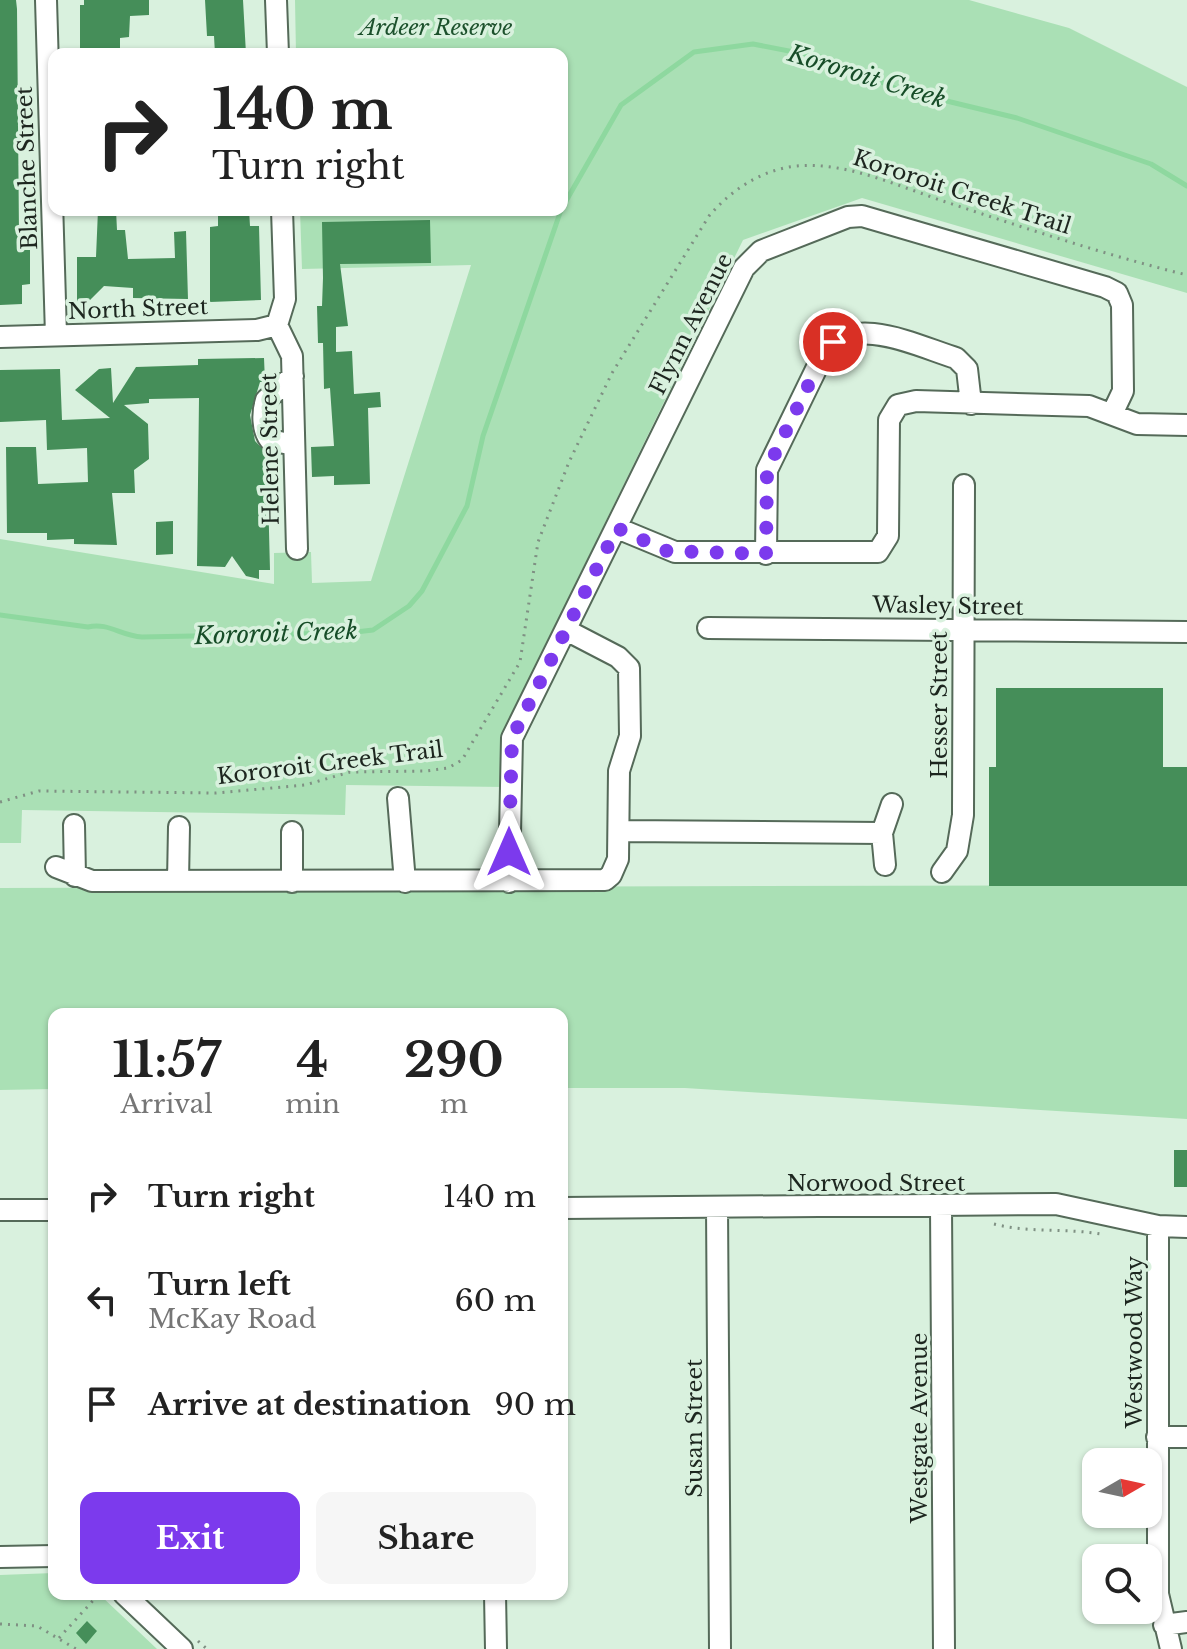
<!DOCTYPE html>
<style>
:root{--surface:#fff;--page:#f6f6f6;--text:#222;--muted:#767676;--accent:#7c3aed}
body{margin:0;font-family:"Libre Baskerville",serif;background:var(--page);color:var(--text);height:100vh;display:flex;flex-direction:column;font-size:30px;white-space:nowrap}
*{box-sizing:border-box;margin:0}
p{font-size:26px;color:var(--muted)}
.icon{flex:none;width:44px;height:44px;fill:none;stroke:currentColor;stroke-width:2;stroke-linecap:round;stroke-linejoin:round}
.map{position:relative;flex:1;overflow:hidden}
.drawer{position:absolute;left:48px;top:1008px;width:520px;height:592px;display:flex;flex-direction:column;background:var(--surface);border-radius:16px;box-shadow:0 2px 6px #0004}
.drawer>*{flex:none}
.guide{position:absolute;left:48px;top:48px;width:520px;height:168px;border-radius:16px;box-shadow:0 2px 6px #0004;background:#fff;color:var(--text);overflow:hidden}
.needle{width:52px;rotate:81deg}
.fabs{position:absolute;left:1082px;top:1448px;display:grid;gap:16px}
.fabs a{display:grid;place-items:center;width:80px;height:80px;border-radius:16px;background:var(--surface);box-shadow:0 2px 6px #0004;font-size:40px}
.pin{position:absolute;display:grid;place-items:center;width:68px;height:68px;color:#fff;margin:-34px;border:4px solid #fff;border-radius:50%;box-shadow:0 2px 8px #0007}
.me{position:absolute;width:88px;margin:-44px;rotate:0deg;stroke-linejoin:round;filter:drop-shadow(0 0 6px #0008)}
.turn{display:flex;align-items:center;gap:28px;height:168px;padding:0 32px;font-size:36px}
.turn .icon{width:104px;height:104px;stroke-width:2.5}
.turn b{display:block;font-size:56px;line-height:68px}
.eta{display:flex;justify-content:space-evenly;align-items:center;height:136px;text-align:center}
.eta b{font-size:48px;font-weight:700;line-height:56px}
.action{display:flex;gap:16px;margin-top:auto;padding:16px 32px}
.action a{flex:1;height:92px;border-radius:16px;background:var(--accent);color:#fff;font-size:32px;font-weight:700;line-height:92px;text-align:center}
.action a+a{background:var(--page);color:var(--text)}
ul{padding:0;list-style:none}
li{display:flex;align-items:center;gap:24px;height:104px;padding:0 32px}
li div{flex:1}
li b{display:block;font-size:30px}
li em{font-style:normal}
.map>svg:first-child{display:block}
</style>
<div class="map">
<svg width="1187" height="1649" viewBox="0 0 1187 1649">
<rect width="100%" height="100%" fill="#d9f1de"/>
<path fill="#aae0b5" d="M295 0H969L1069 28 1187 87V293L862 198 743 240 504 730 505 787 346 785 345 815 22 810 21 843H0V539L274 584V553L311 552 312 583 371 581 471 265 302 269 300 210H562V54H296Z
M1187 885V1119L685 1088H562V1014H54V1089L0 1090V888Z
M54 1573V1594H99L157 1649H0V1575Z"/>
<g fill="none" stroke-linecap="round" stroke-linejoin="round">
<path stroke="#8ed89f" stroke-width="5" d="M562 208 621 105 694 52 753 44 830 59 897 89 1017 118 1151 164 1187 186
M0 615 88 627C108 622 121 636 142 637L347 633 373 630 409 606 422 591 467 506 483 436 561 210"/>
</g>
<path fill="#458e59" d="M0 0H16L17 9 19 235 30 234V284L22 285V304L0 305Z
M84 0H149V15L130 16 129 37 120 38V54H80V5H84Z
M205 0H243L246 54H215L214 36H207Z
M98 210H116L117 230H125L128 259 175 258 174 232 186 231 188 299 133 298V288L104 286 89 301 77 302V257H96Z
M218 210H249L250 226H259L261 300 210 302V227L218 226Z
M430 220 431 263 340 264 348 326 336 327V352L352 351 354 394 380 392 381 407 368 408 370 484 334 485V476L312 477 311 447 334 446 330 388 324 389 323 343H318L317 306H322L323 278 322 222Z
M264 358 265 382H260L250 415 255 441 267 453 270 570H259V579L246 576 232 556 225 567 197 566 199 398 149 399V403L124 405 148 424 149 459 134 470 135 493H112L117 545 74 544V539L47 540V533H7L6 447H36L38 484 88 482 87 448 47 450 46 420 0 422V370L60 369 62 420 110 418 75 390 99 369 111 368 113 403 136 367 198 365V359Z
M173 521V554L156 555V522Z
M996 688H1163V767H1187V886H989V767H996Z
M1174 1150H1187V1187H1174Z
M87 1621 97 1631 86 1644 76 1633Z"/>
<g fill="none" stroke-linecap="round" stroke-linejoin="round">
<defs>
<path id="minor" d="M46 0 56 335
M276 0 278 54
M282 210 285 299 277 325 292 356 297 549
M0 337 257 330 277 325
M293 376 266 400C262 413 262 430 270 440L294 445
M617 528 675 552H878L888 536 889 420 898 405 916 401 1089 406 1137 424 1187 425
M766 554 767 470 824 353C852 312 919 347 956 358L967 369 971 404
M708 628 1187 632
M398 798 405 882
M74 825 75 876
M619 831 882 833
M292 832V882
M885 865 882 833 892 804
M56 867 92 881 605 880 611 875 618 859 619 771 630 736 629 668 618 657 566 630
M942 872 957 851 963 815 964 485
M178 881 179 827
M509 882 512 738 744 268 761 251 848 217 862 216 1105 287 1117 293 1122 305 1123 391 1113 412
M717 1207 720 1649
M941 1207 944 1649
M562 1208 1056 1204 1158 1226 1187 1227
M0 1210H54
M1158 1226V1594L1171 1649
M1157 1437H1187
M0 1557 54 1556
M124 1594 182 1649
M495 1594 496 1649
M1164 1625 1187 1622"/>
</defs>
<use href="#minor" stroke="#556a59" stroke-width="24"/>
<path stroke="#7f9083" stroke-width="3" stroke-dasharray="2 6" stroke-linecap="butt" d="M0 802 39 791 216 793 305 785 350 772 426 771 448 768 462 760 520 662 538 542 569 462 612 373 709 216C731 190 761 170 796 166 847 161 902 188 949 203 1028 229 1106 255 1187 275
M994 1224C1029 1233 1065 1228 1101 1234
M0 1624 37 1626 76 1649
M59 1638 99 1594
M198 1641 207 1649"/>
<use href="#minor" stroke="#fff" stroke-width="20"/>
</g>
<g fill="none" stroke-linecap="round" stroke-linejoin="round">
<path stroke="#7c3aed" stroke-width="14" stroke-dasharray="0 25.2" d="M509 852 512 738 617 528 667 551 766 554 767 470 824 353 833 342"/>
</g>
<g text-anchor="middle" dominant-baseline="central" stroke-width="7" stroke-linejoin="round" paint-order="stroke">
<g font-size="22" font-style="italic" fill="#1c512c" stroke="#d9f1de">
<text x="436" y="27">Ardeer Reserve</text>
</g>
<g font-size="22" fill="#1d261f" stroke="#d9f1de">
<text transform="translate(27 168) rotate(-92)">Blanche Street</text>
<text transform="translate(962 192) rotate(18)">Kororoit Creek Trail</text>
<text transform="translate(138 309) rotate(-2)">North Street</text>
<text transform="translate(691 324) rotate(-63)">Flynn Avenue</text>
<text transform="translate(270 449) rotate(-91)">Helene Street</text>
<text transform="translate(948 606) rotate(1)">Wasley Street</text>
<text transform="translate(939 705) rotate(-90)">Hesser Street</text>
<text transform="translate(330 763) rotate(-7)">Kororoit Creek Trail</text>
<text x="876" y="1183">Norwood Street</text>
<text transform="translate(1134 1342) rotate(-90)">Westwood Way</text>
<text transform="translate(694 1428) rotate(-90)">Susan Street</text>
<text transform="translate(919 1428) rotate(-90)">Westgate Avenue</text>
</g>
<g font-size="24" font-style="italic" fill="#174d28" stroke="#d9f1de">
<text transform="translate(867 76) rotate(17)">Kororoit Creek</text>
<text transform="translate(276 633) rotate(-2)">Kororoit Creek</text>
</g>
</g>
</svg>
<div class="fabs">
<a><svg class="needle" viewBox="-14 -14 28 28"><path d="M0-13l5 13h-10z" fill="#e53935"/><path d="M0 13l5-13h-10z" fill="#767676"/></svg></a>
<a><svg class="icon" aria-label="search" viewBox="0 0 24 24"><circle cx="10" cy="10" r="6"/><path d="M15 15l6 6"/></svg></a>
</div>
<div class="pin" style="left:833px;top:342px;background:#d93025"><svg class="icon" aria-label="arrive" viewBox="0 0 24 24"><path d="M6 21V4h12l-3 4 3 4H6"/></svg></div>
<svg class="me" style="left:509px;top:852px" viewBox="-20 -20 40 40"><path d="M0-17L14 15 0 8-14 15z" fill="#7c3aed" stroke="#fff" stroke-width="4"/></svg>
<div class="guide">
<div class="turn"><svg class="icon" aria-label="right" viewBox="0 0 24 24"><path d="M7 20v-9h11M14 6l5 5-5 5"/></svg><div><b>140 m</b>Turn right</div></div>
</div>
<section class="drawer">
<div class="eta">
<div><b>11:57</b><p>Arrival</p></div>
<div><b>4</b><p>min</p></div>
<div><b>290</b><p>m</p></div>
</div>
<ul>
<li><svg class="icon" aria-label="right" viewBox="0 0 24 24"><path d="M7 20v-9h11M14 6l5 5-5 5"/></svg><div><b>Turn right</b></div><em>140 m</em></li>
<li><svg class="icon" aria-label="left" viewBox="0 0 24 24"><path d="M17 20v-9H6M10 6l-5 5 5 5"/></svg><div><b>Turn left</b><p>McKay Road</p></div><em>60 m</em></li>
<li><svg class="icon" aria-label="arrive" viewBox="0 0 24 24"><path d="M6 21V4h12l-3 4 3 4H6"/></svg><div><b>Arrive at destination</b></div><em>90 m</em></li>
</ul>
<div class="action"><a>Exit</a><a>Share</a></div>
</section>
</div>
